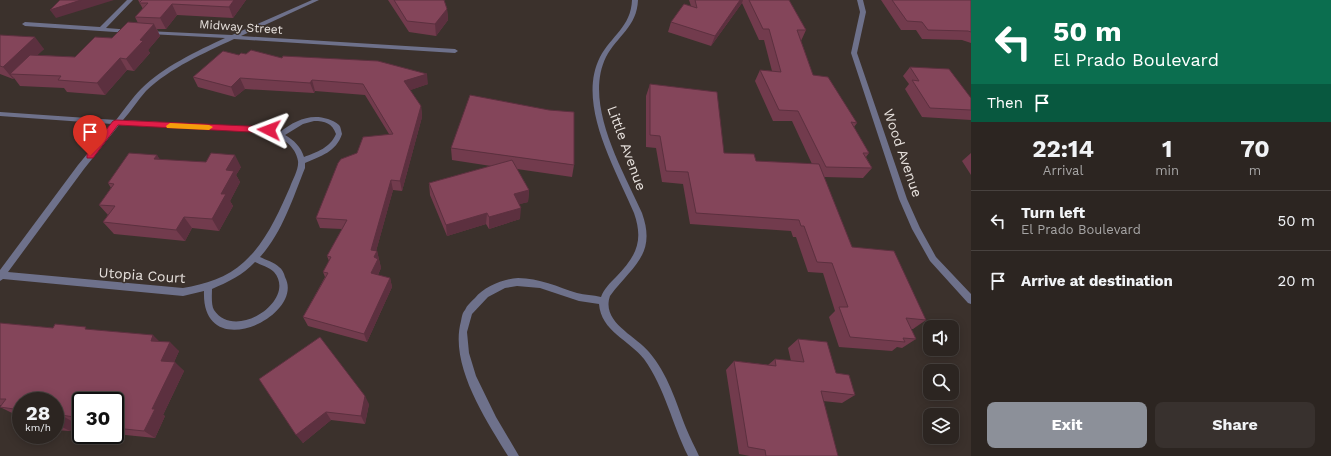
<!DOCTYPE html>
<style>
:root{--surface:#2c2521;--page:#38312e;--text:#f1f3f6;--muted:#a6a5a5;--line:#48423f;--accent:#8c9099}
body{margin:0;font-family:"Work Sans",sans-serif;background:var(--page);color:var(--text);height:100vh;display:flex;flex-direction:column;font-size:15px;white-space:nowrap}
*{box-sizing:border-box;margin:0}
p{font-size:13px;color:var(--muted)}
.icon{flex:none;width:22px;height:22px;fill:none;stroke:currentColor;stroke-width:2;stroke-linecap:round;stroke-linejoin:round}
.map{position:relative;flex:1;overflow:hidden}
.side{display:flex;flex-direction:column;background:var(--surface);width:360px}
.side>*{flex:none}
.guide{background:#0b6e4f;color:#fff;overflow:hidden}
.buttons{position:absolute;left:923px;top:320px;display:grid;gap:8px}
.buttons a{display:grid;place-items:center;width:36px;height:36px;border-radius:8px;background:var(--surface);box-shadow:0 2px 10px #0003,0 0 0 1px var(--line);font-size:20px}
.speed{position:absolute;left:12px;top:392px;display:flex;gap:8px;font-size:20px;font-weight:700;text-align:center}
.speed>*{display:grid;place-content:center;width:52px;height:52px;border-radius:50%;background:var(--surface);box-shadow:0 2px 10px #0003,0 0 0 1px var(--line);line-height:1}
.speed small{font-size:10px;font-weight:400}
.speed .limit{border:2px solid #111;border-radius:6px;background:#fff;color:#111}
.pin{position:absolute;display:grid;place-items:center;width:34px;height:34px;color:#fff;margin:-41px -17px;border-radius:50% 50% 50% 0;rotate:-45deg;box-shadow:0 0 4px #0007}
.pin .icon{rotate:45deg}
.me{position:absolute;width:44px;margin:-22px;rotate:273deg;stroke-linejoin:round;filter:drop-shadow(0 0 3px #0008)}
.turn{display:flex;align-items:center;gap:14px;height:84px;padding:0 16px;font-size:18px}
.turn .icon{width:52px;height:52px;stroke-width:2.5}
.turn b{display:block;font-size:28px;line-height:34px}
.then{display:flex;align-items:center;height:38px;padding:0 16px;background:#0003;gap:8px;font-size:15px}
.eta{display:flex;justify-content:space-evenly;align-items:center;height:68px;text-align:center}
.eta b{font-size:24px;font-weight:700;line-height:28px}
.cta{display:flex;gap:8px;margin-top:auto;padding:8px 16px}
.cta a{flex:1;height:46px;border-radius:8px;background:var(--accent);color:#fff;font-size:16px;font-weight:700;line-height:46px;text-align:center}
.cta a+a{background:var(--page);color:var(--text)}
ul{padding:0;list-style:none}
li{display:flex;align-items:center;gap:12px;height:60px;padding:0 16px;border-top:1px solid var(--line)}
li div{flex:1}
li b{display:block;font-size:15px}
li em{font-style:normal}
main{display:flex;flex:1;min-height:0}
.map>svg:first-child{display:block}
</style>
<main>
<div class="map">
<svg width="971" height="456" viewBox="0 0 971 456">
<rect width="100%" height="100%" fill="#3b312c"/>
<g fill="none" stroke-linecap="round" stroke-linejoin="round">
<path fill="#6e718b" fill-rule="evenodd" d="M127 0H133L106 28 132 30 133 31 130 33 25 26 22 24 25 22 100 27Z
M312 0H319L241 36 455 49 458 51 455 53 234 39C204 53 170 68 146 91 138 100 131 111 123 120L269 128 280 132C294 121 310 113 328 119 331 120 336 122 339 125 341 127 341 131 342 134 336 152 321 156 305 163V168C293 198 282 233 260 257 266 260 274 262 279 267 282 269 284 273 285 277 306 316 201 366 204 291L183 296 3 279 0 281V270L78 165 112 124 0 116V112L116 120C124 110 132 98 141 89 163 67 197 51 225 38L149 34 146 32 147 31 232 35ZM314 121C325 121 332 123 336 134 330 148 317 152 304 157 301 147 294 140 285 135L303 124ZM119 125 268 132C281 137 296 146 298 161 299 169 293 179 290 187 278 214 266 242 244 262 227 278 205 284 183 288L8 272 84 169ZM255 262C261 265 269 267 274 272 298 300 235 342 214 310 211 305 212 295 212 289 228 282 243 275 255 262Z
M632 0H638C637 27 617 36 606 57 583 104 623 170 642 213 657 255 632 266 610 296 601 322 635 335 649 352 668 374 676 402 686 428 690 438 695 447 699 456H688C672 424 665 388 644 359 629 340 601 331 599 304L579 301 540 288 517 286 505 288 488 297 472 314 467 332 469 353 476 376 496 417 519 456H508C486 420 449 365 461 321 462 317 462 313 465 310 467 305 471 302 475 298 484 287 503 279 518 278 539 278 558 287 577 293 585 295 593 295 601 297 604 289 610 283 616 277 636 256 644 242 634 213 616 170 576 104 600 57 611 36 631 27 632 0Z
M857 0H863L866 12 857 53 907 199 920 228 936 257 971 294V304L968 303 930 261 912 229 899 199 851 53 860 12Z"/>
</g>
<path fill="#723b4d" d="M138 0H246L233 18 177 15 166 29H157L160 36 148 50 150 53 134 71 127 70 105 95 67 92 64 88 20 86 14 78 13 79 0 74V35L44 49 37 55 75 57 112 38 138 23 135 17 143 9Z
M388 0H444L447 9 448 20 436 36 409 32Z
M689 0H789L806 30 801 41 813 75 857 123 854 127 869 153 866 157 872 168 863 178 824 177 852 247 926 320 913 329H911L916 339 902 348 897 347 892 351 839 347 829 317 835 311 823 273 808 272 796 237H793L791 231 690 224 683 184 662 182 656 148 646 147V96L650 84 724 153 756 161 812 164 792 121H773L755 81 760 70 772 71 764 40H759L742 3 711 46 668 32 671 22 691 6Z
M881 0H971V43L962 40 922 39 916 30H901Z
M246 54 282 58 428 84 410 90 421 106 422 117 402 191 393 190 376 251H377L381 268 378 275 390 278 392 287 367 342 308 326 303 317 325 277 323 272 329 261 327 256 342 229 320 228 316 218 357 153 389 134 365 95 315 91 314 93 245 89 235 97 198 87 193 77 239 55Z
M910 67 971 98V120L922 117 905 89 909 84 903 76Z
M451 148 574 165 572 177 517 169 529 190 528 202 519 204 520 219 489 229 486 224 447 236 430 195 429 183 491 166 452 160Z
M971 153V175L962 161Z
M157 155 159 159 241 167 236 175 240 182 230 201 233 206 219 231 192 228 185 241 114 234 103 222 108 215 99 205 111 188 108 183Z
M0 323 53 328 90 330 160 342 179 351 174 362 184 371 163 415 165 416 155 438 116 434 115 433V401H81V423H75L70 431 55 430V401H21V422L17 420 20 415H16L0 407 2 406 0 405Z
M798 339 836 373 855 395 842 403 823 401 838 456H750L739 454 726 370 734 361 768 365 775 359 791 361 788 348Z
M259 379 369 404 365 424 331 420 303 443Z"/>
<path fill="#5c303f" d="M81 0H114L56 18 50 10Z
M234 0H246L233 18 229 7Z
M740 0H743L742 3 711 46 715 36Z
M172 4 177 15 166 29 160 18Z
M447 9 448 20 436 36 435 24Z
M154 24 160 36 148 50 150 53 134 71 126 59 140 40Z
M35 37 44 49 18 74H10L14 78 13 79 3 67Z
M120 58 127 70 105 95 97 83Z
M427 74 428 84 405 92 404 81Z
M240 78 245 89 235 97 231 87Z
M312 80 315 91 314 93 310 83Z
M421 106 422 117 402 191 400 181Z
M157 155 165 167 154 159Z
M235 155 241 167 236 175 240 182 230 201 233 206 219 231 212 219 221 194 226 170Z
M391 180 393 190 375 255 377 251 381 268 374 283 371 273V250Z
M529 190 528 202 513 206 514 194Z
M521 208 520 219 489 229V217Z
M487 213 486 224 447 236 446 225Z
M184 217 192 228 185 241 176 230Z
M390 278 392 287 367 342 364 334Z
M153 335 163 345 151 341Z
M170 342 179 351 171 369 161 361Z
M175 362 184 371 163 415 165 416 155 438 144 431 152 409Z
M365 396 369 404 365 424 361 416Z
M326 412 331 420 303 443 296 435Z
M61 415 75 423 70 431 56 424Z"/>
<path fill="#84455a" stroke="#5c303f" d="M60 0H81L50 10Z
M142 0H234L229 7 172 4 160 18 135 17 148 3H139Z
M394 0H444L447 9 435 24 407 21Z
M695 0H740L715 36 671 22 684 4 697 8Z
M749 0H789L806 30H797L813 75 828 77 857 123 851 122 869 153H863L872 168 826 167 798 111 779 110 760 70 781 72 769 29H763Z
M892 0H971V32L968 31 928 30 922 22 907 21Z
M128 22 154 24 140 40 143 41 126 59 120 58 97 83 58 80 61 76 10 74 30 55 75 57 95 37 112 38Z
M0 35 35 37 3 67 0 66Z
M251 50 282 58 283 56 378 61 427 74 404 81 421 106 400 181 391 180 371 250 377 251 374 257 378 259 371 273 390 278 364 334 303 317 328 273 323 272 331 257 327 256 347 220 316 218 338 163 341 159 357 153 363 137 393 134 363 84 312 80 310 83 240 78 231 87 193 77 223 51 239 55 241 53 246 54Z
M910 67 949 69 971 98V110L930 108 912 80 919 81Z
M650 84 717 92 724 153 754 154 756 161 819 164 852 247 894 251 926 320 906 318 916 339 903 338 905 342 850 337 839 307H848L832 263 817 262 804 226H801L799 220 696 213 688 172 666 171 660 136 650 135Z
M470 95 549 110 574 112V165L451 148Z
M129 153 157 155 154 159 206 162 211 153 235 155 226 170 234 171 221 194H226L212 219 184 217 176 230 103 222 115 206 99 205 114 184 108 183Z
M512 160 529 190 514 194 521 208 489 217 487 213 446 225 429 183Z
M0 323 53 328 55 324 86 327 85 329 153 335 151 341 170 342 161 361 175 362 152 409H155L144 431 115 428V401H81V418L61 415 56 424H55V401H21V410L0 407 6 399H0Z
M320 337 365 396 361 416 326 412 296 435 259 379Z
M798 339 827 342 836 373 849 375 855 395 821 391 838 456H766L765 450 748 447 734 361 776 366 775 359 804 362Z
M21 413V420H17Z"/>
<path fill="#e11d48" stroke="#92132f" d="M116 120 269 127 273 130 269 133 118 125 93 158H87V154L113 121Z"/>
<path fill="#f59e0b" d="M170 123 209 125 213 127 209 130 167 128 166 126Z"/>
<g text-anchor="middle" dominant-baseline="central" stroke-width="3" stroke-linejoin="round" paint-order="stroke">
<g font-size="12" fill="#e8e2de" stroke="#3b312c">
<text transform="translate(241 27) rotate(4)">Midway Street</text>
</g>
<g font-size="14" fill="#e8e2de" stroke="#3b312c">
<text transform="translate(627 148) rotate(70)">Little Avenue</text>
<text transform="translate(903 153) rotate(71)">Wood Avenue</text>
<text transform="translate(142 275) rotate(4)">Utopia Court</text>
</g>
</g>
</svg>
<div class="buttons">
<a><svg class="icon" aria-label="sound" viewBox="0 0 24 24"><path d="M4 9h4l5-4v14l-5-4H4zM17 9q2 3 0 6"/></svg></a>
<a><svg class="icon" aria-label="search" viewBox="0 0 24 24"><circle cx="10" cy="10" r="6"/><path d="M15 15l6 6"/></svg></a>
<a><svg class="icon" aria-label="layers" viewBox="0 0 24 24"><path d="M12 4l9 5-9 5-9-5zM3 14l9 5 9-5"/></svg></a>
</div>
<div class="speed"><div>28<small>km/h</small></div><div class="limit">30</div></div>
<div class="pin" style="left:90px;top:156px;background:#d93025"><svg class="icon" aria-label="arrive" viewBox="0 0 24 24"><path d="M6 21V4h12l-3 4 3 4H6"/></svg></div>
<svg class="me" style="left:269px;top:130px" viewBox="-20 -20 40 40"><path d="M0-17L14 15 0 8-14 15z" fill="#e11d48" stroke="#fff" stroke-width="4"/></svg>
</div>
<section class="side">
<div class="guide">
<div class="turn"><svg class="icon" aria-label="left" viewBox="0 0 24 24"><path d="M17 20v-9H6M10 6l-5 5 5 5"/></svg><div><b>50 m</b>El Prado Boulevard</div></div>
<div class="then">Then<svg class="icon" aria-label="arrive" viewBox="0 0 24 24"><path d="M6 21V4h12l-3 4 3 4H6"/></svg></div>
</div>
<div class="eta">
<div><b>22:14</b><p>Arrival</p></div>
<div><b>1</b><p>min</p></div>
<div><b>70</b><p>m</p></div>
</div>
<ul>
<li><svg class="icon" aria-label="left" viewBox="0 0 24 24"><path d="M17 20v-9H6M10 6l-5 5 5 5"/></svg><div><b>Turn left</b><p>El Prado Boulevard</p></div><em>50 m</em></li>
<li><svg class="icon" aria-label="arrive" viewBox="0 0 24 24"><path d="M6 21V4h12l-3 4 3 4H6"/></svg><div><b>Arrive at destination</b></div><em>20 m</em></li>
</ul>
<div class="cta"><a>Exit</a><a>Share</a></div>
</section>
</main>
